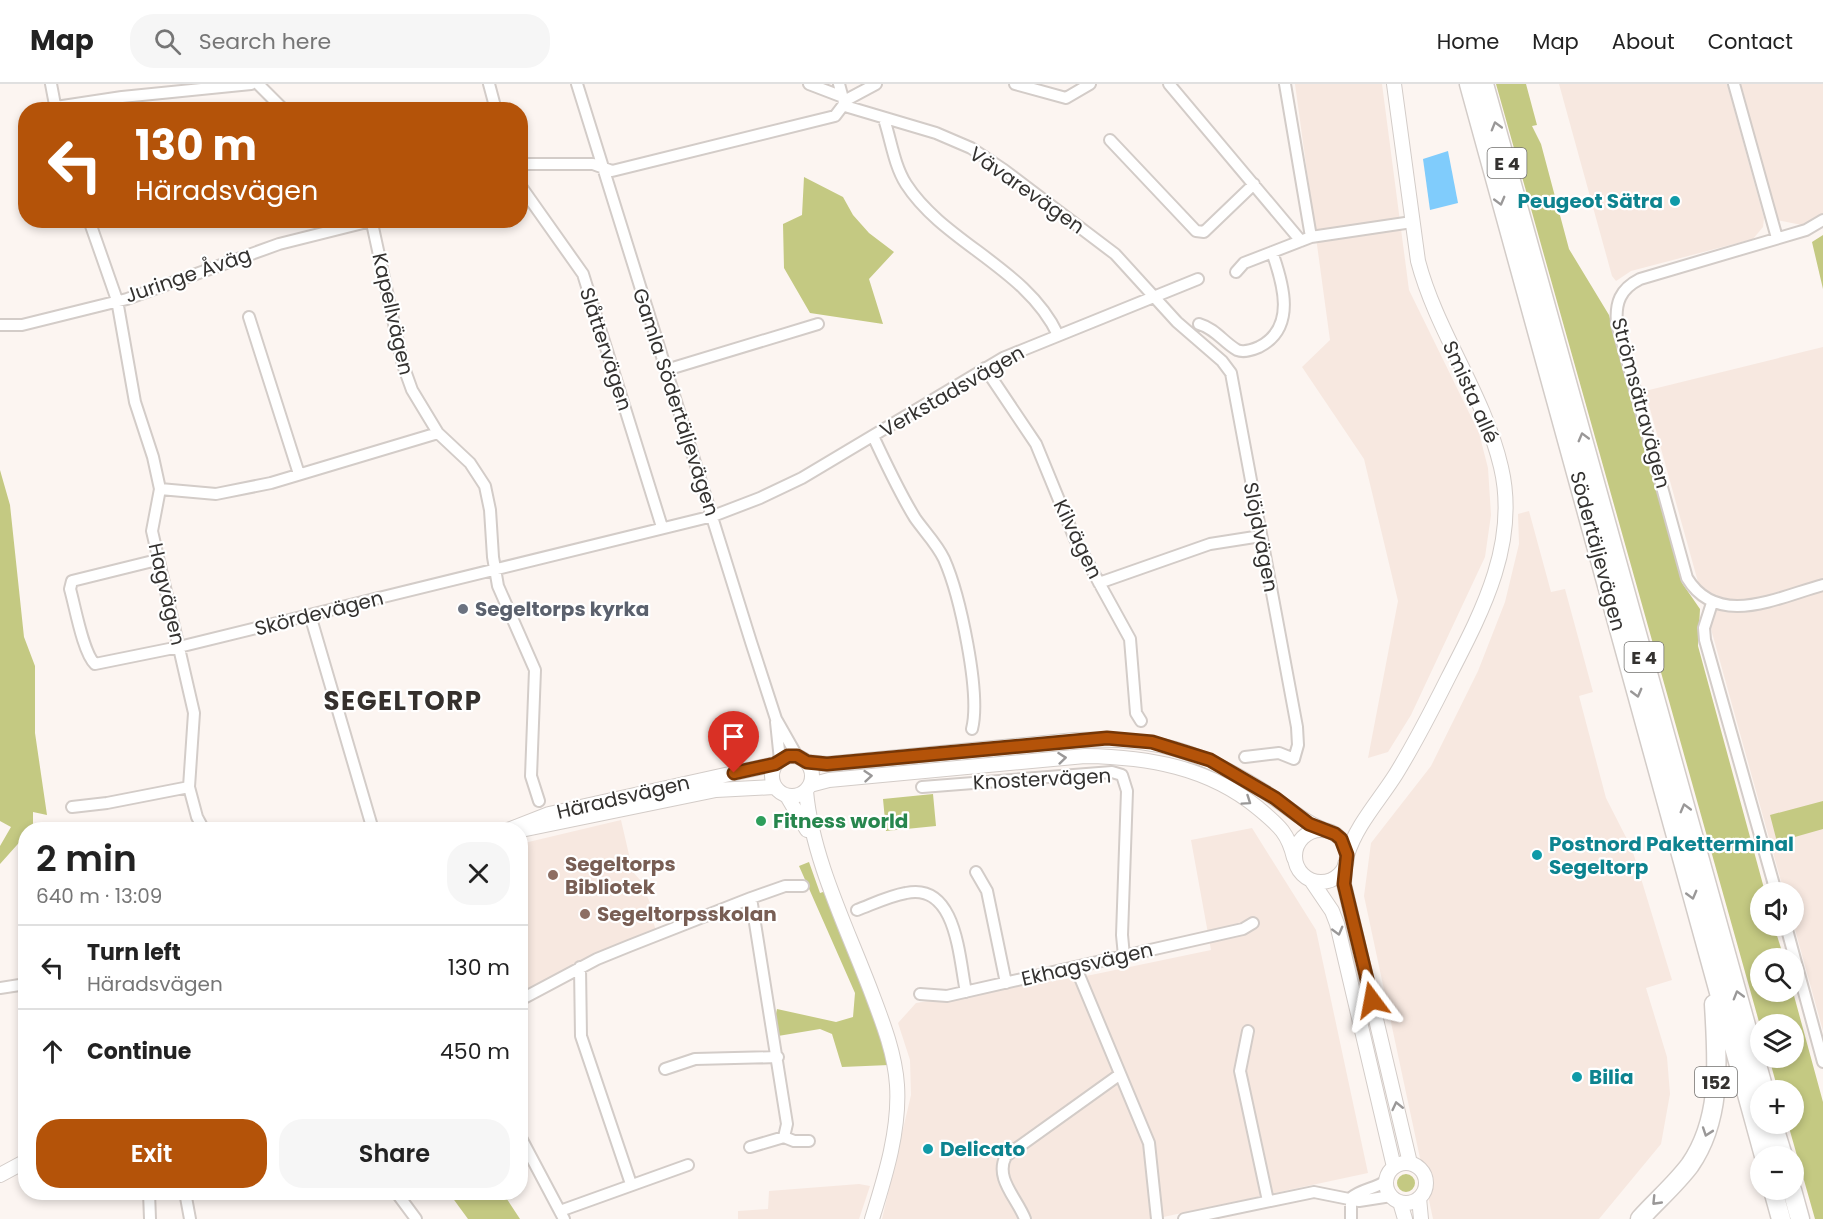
<!DOCTYPE html>
<meta charset="utf-8">
<style>
:root{--surface:#fff;--page:#f6f6f6;--text:#222;--muted:#767676;--line:#e0e0e0;--accent:#b45309}
body{margin:0;font-family:Poppins,sans-serif;background:var(--page);color:var(--text);height:100vh;display:flex;flex-direction:column;font-size:22px;white-space:nowrap}
*{box-sizing:border-box;margin:0}
p{font-size:20px;color:var(--muted)}
.icon{flex:none;width:33px;height:33px;fill:none;stroke:currentColor;stroke-width:2;stroke-linecap:round;stroke-linejoin:round}
.map{position:relative;flex:1;overflow:hidden}
.drawer{position:absolute;left:18px;top:738px;width:510px;height:378px;display:flex;flex-direction:column;background:var(--surface);border-radius:24px;box-shadow:0 3px 9px #0003}
.drawer>*{flex:none}
.guide{position:absolute;left:18px;top:18px;width:510px;height:126px;border-radius:24px;box-shadow:0 3px 9px #0003;background:#b45309;color:#fff;overflow:hidden}
.buttons{position:absolute;left:1750px;top:798px;display:grid;gap:12px}
.buttons a{display:grid;place-items:center;width:54px;height:54px;border-radius:50%;background:var(--surface);box-shadow:0 3px 9px #0003;font-size:30px}
.pin{position:absolute;display:grid;place-items:center;width:51px;height:51px;color:#fff;margin:-62px -26px;border-radius:50% 50% 50% 0;rotate:-45deg;box-shadow:0 0 6px #0007}
.pin .icon{rotate:45deg}
.me{position:absolute;width:66px;margin:-33px;rotate:347deg;stroke-linejoin:round;filter:drop-shadow(0 0 4px #0008)}
.turn{display:flex;align-items:center;gap:21px;height:126px;padding:0 18px;font-size:27px}
.turn .icon{width:78px;height:78px;stroke-width:2.5}
.turn b{display:block;font-size:42px;line-height:51px}
.round{display:grid;place-items:center;flex:none;width:63px;height:63px;border-radius:24px;background:var(--page)}
.head{display:flex;align-items:center;justify-content:space-between;height:102px;padding:0 18px}
h1{font-size:36px;font-weight:600;line-height:45px}
.cta{display:flex;gap:12px;margin-top:auto;padding:12px 18px}
.cta a{flex:1;height:69px;border-radius:24px;background:var(--accent);color:#fff;font-size:24px;font-weight:600;line-height:69px;text-align:center}
.cta a+a{background:var(--page);color:var(--text)}
ul{padding:0;list-style:none}
li{display:flex;align-items:center;gap:18px;height:84px;padding:0 18px;border-top:2px solid var(--line)}
li div{flex:1}
li b{display:block;font-size:22px}
li em{font-style:normal}
header{display:flex;align-items:center;gap:36px;box-sizing:border-box;height:84px;padding:0 30px;background:var(--surface);border-bottom:2px solid var(--line)}
header strong{font-size:28px}
nav{display:flex;gap:33px;margin-inline-start:auto;font-size:21px}
.search{width:420px;height:54px;background:var(--page);display:flex;align-items:center;gap:15px;box-sizing:border-box;padding:0 21px;border-radius:24px;color:var(--muted);font-size:22px}
.map>svg:first-child{display:block}
</style>
<header>
<strong>Map</strong>
<div class="search"><svg class="icon" aria-label="search" viewBox="0 0 24 24"><circle cx="10" cy="10" r="6"/><path d="M15 15l6 6"/></svg>Search here</div>
<nav><a>Home</a><a>Map</a><a>About</a><a>Contact</a></nav>
</header>
<div class="map">
<svg width="1823" height="1135" viewBox="0 0 1823 1135">
<rect width="100%" height="100%" fill="#fcf5f1"/>
<path fill="#f7e8e0" d="M1295 0H1382L1409 206 1479 349 1488 384 1491 431 1485 473 1411 631 1388 668 1368 674 1398 517 1364 375 1302 283 1330 256Z
M1559 0H1727L1764 134 1763 143 1753 155 1631 187 1616 197 1612 192Z
M1741 0H1823V129L1813 137 1802 141 1777 136Z
M1823 263V947L1794 842V808H1784L1645 307Z
M1529 427 1551 508 1565 505 1593 608 1579 612 1606 714 1632 765 1672 896 1646 904 1667 973 1670 1010 1661 1060 1599 1135H1433L1364 812 1371 759 1431 682 1478 587 1505 518 1519 460 1518 430Z
M621 736 633 788 641 797 650 819 647 821 656 846 527 911 520 902V760Z
M1252 744 1316 846 1368 1089 1154 1135H882L911 1011 910 976 898 939 916 919 1091 891 1211 866 1191 756Z
M859 1100 870 1102 859 1135H738V1127L768 1125 769 1107Z"/>
<path fill="#c4c982" d="M1496 0H1526L1537 41 1532 42 1541 60 1569 165 1609 231 1682 499 1700 525 1698 562 1765 808H1761V842H1774L1784 874H1761V908H1793L1823 1018V1135H1815L1788 1040H1794V1006H1778L1769 974H1794V940H1761V945Z
M804 93 843 113 853 131 869 149 894 168 869 195 883 240 810 229 784 184 783 140 802 131Z
M1823 151V205L1812 158Z
M0 386 10 421 24 553 35 582V649L47 731 33 728V744L26 746 25 752 0 780V762L11 743 0 737Z
M933 710 936 742 886 747 883 715Z
M1823 717V745L1777 758 1770 731Z
M809 778 820 809 829 806 868 909 889 981 842 983 832 950 820 945 778 952 775 934 777 925 836 938 853 933 855 909 799 782Z
M1397 1099a9 9 0 1 1 18 0a9 9 0 1 1-18 0Z
M449 1109H503L520 1135H468Z"/>
<path fill="#80ccfc" d="M1448 67 1458 119 1430 126 1423 75Z"/>
<g fill="none" stroke-linecap="round" stroke-linejoin="round">
<defs>
<path id="street" d="M51 0 56 26
M258 0 284 26
M489 0 496 26
M577 0 751 558 776 635 797 672
M809 0 843 13
M839 0 845 22 936 49 971 64 1004 86 1115 170 1177 238 1222 277 1231 289 1297 643 1298 661 1294 675 1279 669 1245 673
M1015 0 1066 14 1090 0
M1169 0 1301 157
M1285 0 1311 153
M1734 0 1777 154
M56 23 122 13 251 0
M884 35C891 56 894 81 906 100 944 159 1027 184 1058 251
M1110 56 1196 147 1204 148 1254 100
M520 80H593L612 87 835 32 848 15 876 0
M520 101 583 190 662 443
M89 136 117 216 135 318 153 373 160 405 152 447 194 629 189 703 197 733 204 746
M1823 136 1806 146 1640 195C1620 205 1615 219 1617 240L1687 494C1718 545 1778 513 1823 501
M372 139 403 281 412 306 438 349 470 379 485 402 490 426 493 473 498 502 535 586 531 692 539 717
M1236 188 1244 179 1311 153 1412 138
M249 233 299 390
M1199 240C1216 245 1223 258 1237 266 1244 269 1252 266 1259 263 1297 244 1283 199 1272 168
M0 241H22L127 215 279 160 375 136
M985 284 1036 360 1075 455 1130 555 1136 629 1141 637
M666 286 818 240
M873 352C886 380 899 408 915 434 924 447 937 460 944 475 960 511 981 609 972 645
M160 405 216 410 271 399 438 349
M157 476 72 497 70 505C75 522 83 569 95 580L179 563 713 432 760 414 802 394 1003 274 1198 195
M1099 499 1210 460 1261 452
M1712 519 1704 544 1705 556 1776 808
M310 531 373 746
M776 638 780 676
M922 703 1112 688 1122 691 1127 707 1122 851 1124 872
M72 723 107 719 189 703
M976 788 987 807 1006 899
M751 814 787 1040 784 1053
M857 826C873 820 889 812 906 809 957 798 959 875 966 908
M1786 842 1823 978
M580 883 581 952 631 1100
M1076 884 1149 1059 1157 1135
M0 904 26 900
M920 910 947 912 1243 845 1253 839
M520 916 597 875 629 862 751 814 785 802H803
M1248 947 1240 987 1268 1117
M665 985 695 975 778 973
M520 1052 564 1135
M750 1063 784 1053 794 1057H809
M149 1108 150 1135
M185 1108 190 1135
M396 1108 416 1135
M1351 1114C1361 1105 1375 1105 1386 1097
M1351 1114V1135
M560 1127 688 1081
M1025 1135C1017 1114 994 1094 1006 1072L1119 991
M1184 1135 1314 1108 1359 1117 1391 1112"/>
<path id="secondary" d="M772 692a20 20 0 1 1 40 0a20 20 0 1 1-40 0Z
M807 678 827 680 1075 656C1153 652 1199 666 1265 708 1284 720 1300 736 1322 745
M810 701 829 696 1085 672C1148 673 1208 683 1258 724 1278 741 1288 748 1294 774
M806 707C812 775 848 846 872 910 883 939 895 970 897 1001 900 1046 885 1093 872 1135
M787 712 807 746
M526 745 716 706 774 703
M508 746 549 730 775 680
M1295 772a26 26 0 1 1 52 0a26 26 0 1 1-52 0Z
M1347 771C1357 740 1379 717 1396 690 1415 659 1432 626 1448 594 1482 528 1519 459 1501 383 1484 310 1437 249 1418 177L1394 0
M1345 780 1344 800 1410 1079
M1311 796 1332 827 1337 840 1394 1083
M1386 1099a20 20 0 1 1 40 0a20 20 0 1 1-40 0Z
M0 1091 26 1077
M1419 1114 1421 1135
M1400 1118 1405 1135"/>
<path id="highway" d="M1469 0 1764 1072
M1484 0 1764 1006
M1773 1040 1783 1072
M1773 1106 1781 1135
M1792 1106 1800 1135
M1640 1135C1656 1117 1675 1101 1690 1081 1723 1033 1717 975 1714 920"/>
</defs>
<use href="#street" stroke="#d3ccc8" stroke-width="14"/>
<use href="#secondary" stroke="#d3ccc8" stroke-width="16"/>
<use href="#highway" stroke="#d3ccc8" stroke-width="21"/>
<use href="#street" stroke="#fff" stroke-width="10"/>
<use href="#secondary" stroke="#fff" stroke-width="14"/>
<use href="#highway" stroke="#fff" stroke-width="18"/>
</g>
<defs><path id="oneway-chevron" d="M-2-3.5L2.5 0L-2 3.5" fill="none" stroke-width="1.6" stroke-linecap="round" stroke-linejoin="round" transform="scale(1.5)"/></defs>
<g stroke="#9a9898">
<use href="#oneway-chevron" transform="translate(1496 42) rotate(-106)"/>
<use href="#oneway-chevron" transform="translate(1500 117) rotate(75)"/>
<use href="#oneway-chevron" transform="translate(1583 353) rotate(-105)"/>
<use href="#oneway-chevron" transform="translate(1637 609) rotate(75)"/>
<use href="#oneway-chevron" transform="translate(1062 674) rotate(-6)"/>
<use href="#oneway-chevron" transform="translate(868 692) rotate(-5)"/>
<use href="#oneway-chevron" transform="translate(1247 717) rotate(34)"/>
<use href="#oneway-chevron" transform="translate(1685 724) rotate(-105)"/>
<use href="#oneway-chevron" transform="translate(1692 811) rotate(75)"/>
<use href="#oneway-chevron" transform="translate(1338 847) rotate(75)"/>
<use href="#oneway-chevron" transform="translate(1738 911) rotate(-106)"/>
<use href="#oneway-chevron" transform="translate(1397 1022) rotate(-103)"/>
<use href="#oneway-chevron" transform="translate(1707 1048) rotate(109)"/>
<use href="#oneway-chevron" transform="translate(1656 1117) rotate(134)"/>
</g>
<g fill="none" stroke-linecap="round" stroke-linejoin="round">
<defs>
<path id="route" d="M734 689 775 680 788 672H797L807 678 827 680 1107 654 1152 658 1210 676 1275 714 1309 740 1335 750 1341 755 1347 771 1344 800 1372 916"/>
</defs>
<use href="#route" stroke="#753606" stroke-width="15"/>
<use href="#route" stroke="#b45309" stroke-width="10"/>
</g>
<g fill="#0f9aa8" stroke="#fff" stroke-width="2">
<circle cx="1675" cy="117" r="6"/>
<circle cx="1537" cy="771" r="6"/>
<circle cx="1577" cy="993" r="6"/>
<circle cx="928" cy="1065" r="6"/>
</g>
<circle fill="#6b7280" stroke="#fff" stroke-width="2" cx="463" cy="525" r="6"/>
<circle fill="#2e9e5b" stroke="#fff" stroke-width="2" cx="761" cy="737" r="6"/>
<g fill="#8d6e63" stroke="#fff" stroke-width="2">
<circle cx="553" cy="791" r="6"/>
<circle cx="585" cy="830" r="6"/>
</g>
<g text-anchor="middle" dominant-baseline="central" stroke-width="4.5" stroke-linejoin="round" paint-order="stroke">
<g fill="#fff" stroke="#71706e" stroke-width="1.5">
<rect x="1487.5" y="64" width="39" height="30" rx="4.5"/>
<rect x="1624.5" y="558" width="39" height="30" rx="4.5"/>
<rect x="1695" y="983" width="42" height="30" rx="4.5"/>
</g>
<g font-size="18" font-weight="bold" fill="#343230">
<text x="1507" y="79">E 4</text>
<text x="1644" y="573">E 4</text>
<text x="1716" y="998">152</text>
</g>
<g font-size="20" fill="#343230" stroke="#fff">
<text transform="translate(1027 106) rotate(35)">Vävarevägen</text>
<text transform="translate(188 191) rotate(-19)">Juringe Åväg</text>
<text transform="translate(393 230) rotate(77)">Kapellvägen</text>
<text transform="translate(606 265) rotate(72)">Slåttervägen</text>
<text transform="translate(952 307) rotate(-30)">Verkstadsvägen</text>
<text transform="translate(1471 308) rotate(66)">Smista allé</text>
<text transform="translate(676 318) rotate(72)">Gamla Södertäljevägen</text>
<text transform="translate(1641 319) rotate(75)">Strömsätravägen</text>
<text transform="translate(1261 453) rotate(79)">Slöjdvägen</text>
<text transform="translate(1078 455) rotate(64)">Kilvägen</text>
<text transform="translate(1598 467) rotate(75)">Södertäljevägen</text>
<text transform="translate(167 510) rotate(77)">Hagvägen</text>
<text transform="translate(319 529) rotate(-14)">Skördevägen</text>
<text transform="translate(1042 695) rotate(-3)">Knostervägen</text>
<text transform="translate(623 713) rotate(-13)">Häradsvägen</text>
<text transform="translate(1087 880) rotate(-13)">Ekhagsvägen</text>
</g>
<g font-size="20" font-weight="bold" fill="#0d838f" stroke="#fff" text-anchor="start">
<text x="1663" y="117" text-anchor="end">Peugeot Sätra</text>
<text x="1549" y="760">Postnord Paketterminal<tspan x="1549" dy="23">Segeltorp</tspan></text>
<text x="1589" y="993">Bilia</text>
<text x="940" y="1065">Delicato</text>
</g>
<g font-size="20" font-weight="bold" fill="#5b616d" stroke="#fff" text-anchor="start">
<text x="475" y="525">Segeltorps kyrka</text>
</g>
<g font-size="20" font-weight="bold" fill="#27864d" stroke="#fff" text-anchor="start">
<text x="773" y="737">Fitness world</text>
</g>
<g font-size="20" font-weight="bold" fill="#785e54" stroke="#fff" text-anchor="start">
<text x="565" y="780">Segeltorps<tspan x="565" dy="23">Bibliotek</tspan></text>
<text x="597" y="830">Segeltorpsskolan</text>
</g>
<g font-size="26" font-weight="bold" letter-spacing="1.5" fill="#35302d" stroke="#fff">
<text x="403" y="617">SEGELTORP</text>
</g>
</g>
</svg>
<div class="buttons">
<a><svg class="icon" aria-label="sound" viewBox="0 0 24 24"><path d="M4 9h4l5-4v14l-5-4H4zM17 9q2 3 0 6"/></svg></a>
<a><svg class="icon" aria-label="search" viewBox="0 0 24 24"><circle cx="10" cy="10" r="6"/><path d="M15 15l6 6"/></svg></a>
<a><svg class="icon" aria-label="layers" viewBox="0 0 24 24"><path d="M12 4l9 5-9 5-9-5zM3 14l9 5 9-5"/></svg></a>
<a>+</a>
<a>−</a>
</div>
<div class="pin" style="left:734px;top:689px;background:#d93025"><svg class="icon" aria-label="arrive" viewBox="0 0 24 24"><path d="M6 21V4h12l-3 4 3 4H6"/></svg></div>
<svg class="me" style="left:1372px;top:916px" viewBox="-20 -20 40 40"><path d="M0-17L14 15 0 8-14 15z" fill="#b45309" stroke="#fff" stroke-width="4"/></svg>
<div class="guide">
<div class="turn"><svg class="icon" aria-label="left" viewBox="0 0 24 24"><path d="M17 20v-9H6M10 6l-5 5 5 5"/></svg><div><b>130 m</b>Häradsvägen</div></div>
</div>
<section class="drawer">
<div class="head"><div><h1>2 min</h1><p>640 m · 13:09</p></div><a class="round"><svg class="icon" aria-label="close" viewBox="0 0 24 24"><path d="M6 6l12 12M18 6L6 18"/></svg></a></div>
<ul>
<li><svg class="icon" aria-label="left" viewBox="0 0 24 24"><path d="M17 20v-9H6M10 6l-5 5 5 5"/></svg><div><b>Turn left</b><p>Häradsvägen</p></div><em>130 m</em></li>
<li><svg class="icon" aria-label="ahead" viewBox="0 0 24 24"><path d="M12 20V5M6 11l6-6 6 6"/></svg><div><b>Continue</b></div><em>450 m</em></li>
</ul>
<div class="cta"><a>Exit</a><a>Share</a></div>
</section>
</div>
